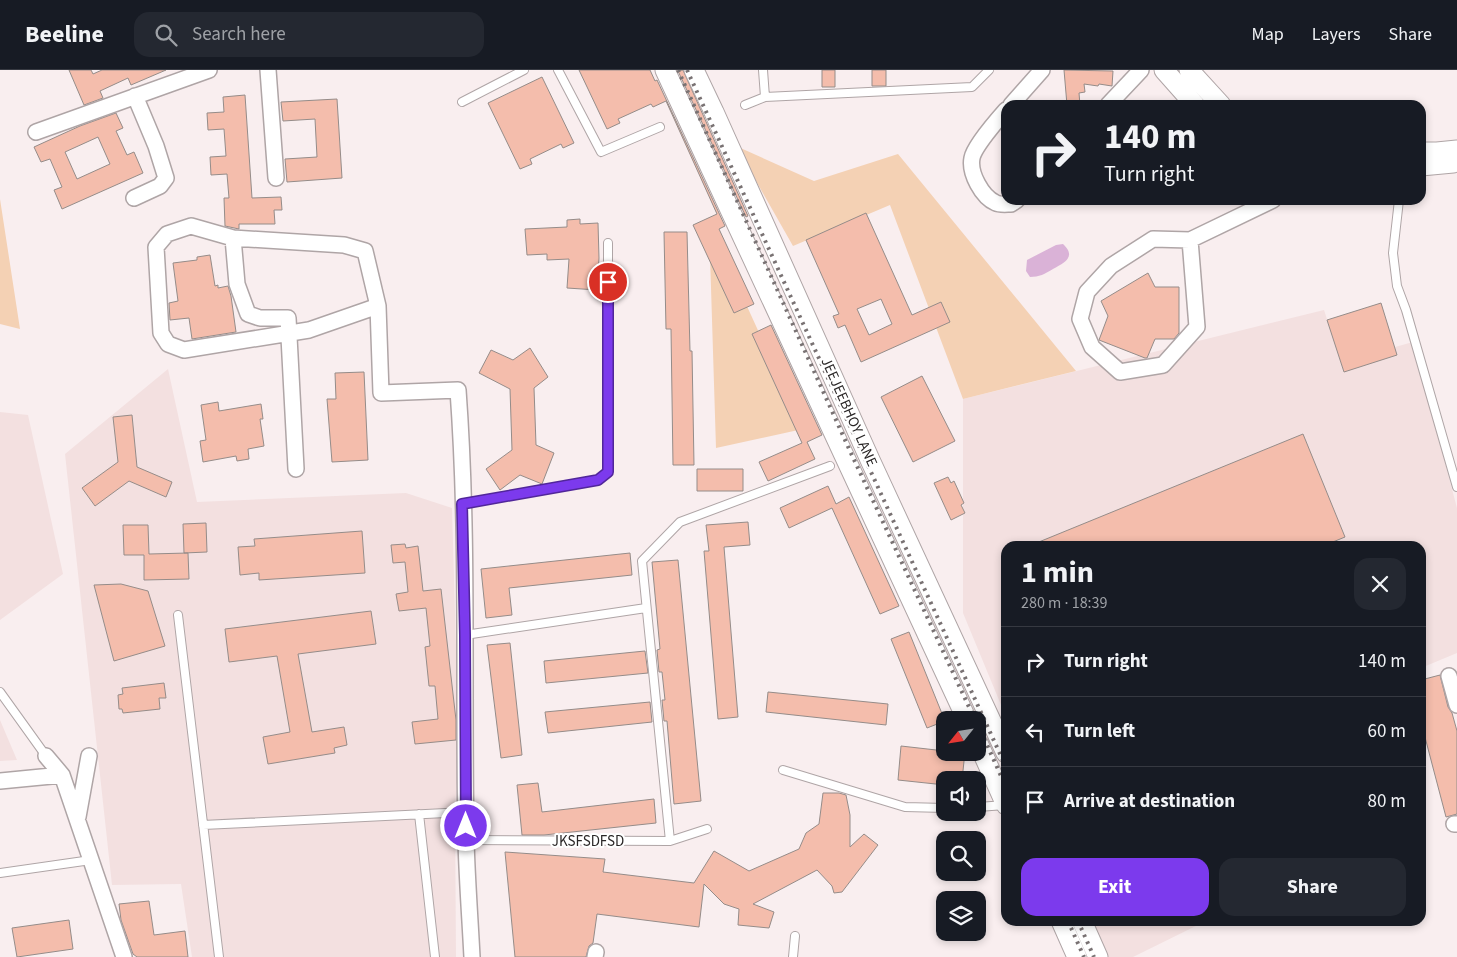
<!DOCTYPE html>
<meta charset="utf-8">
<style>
:root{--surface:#171b24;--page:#242831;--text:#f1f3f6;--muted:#9ea1a6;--line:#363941;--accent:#7c3aed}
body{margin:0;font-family:"Source Sans 3",sans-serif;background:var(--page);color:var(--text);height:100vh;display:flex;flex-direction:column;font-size:19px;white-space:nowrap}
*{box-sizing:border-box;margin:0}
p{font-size:16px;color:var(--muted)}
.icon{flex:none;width:28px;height:28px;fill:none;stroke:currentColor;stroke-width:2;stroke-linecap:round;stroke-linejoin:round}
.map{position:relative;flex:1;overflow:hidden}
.drawer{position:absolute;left:1001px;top:471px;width:425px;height:385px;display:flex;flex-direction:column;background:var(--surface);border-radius:15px;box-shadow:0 2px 8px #0003}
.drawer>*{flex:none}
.banner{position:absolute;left:1001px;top:30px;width:425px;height:105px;border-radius:15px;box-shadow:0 2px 8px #0003;background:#171b24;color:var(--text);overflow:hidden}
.needle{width:32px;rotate:240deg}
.buttons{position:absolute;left:936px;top:641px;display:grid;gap:10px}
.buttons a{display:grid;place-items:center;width:50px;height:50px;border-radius:10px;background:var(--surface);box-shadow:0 2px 8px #0003;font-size:25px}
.pin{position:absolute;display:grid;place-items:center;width:42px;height:42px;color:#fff;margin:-21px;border:2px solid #fff;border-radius:50%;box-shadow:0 1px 5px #0007}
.me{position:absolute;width:55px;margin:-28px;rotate:0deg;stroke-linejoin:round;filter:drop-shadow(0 0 4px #0008)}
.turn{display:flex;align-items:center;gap:18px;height:105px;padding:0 20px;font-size:22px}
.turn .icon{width:65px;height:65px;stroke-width:2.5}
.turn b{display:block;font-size:35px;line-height:42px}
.round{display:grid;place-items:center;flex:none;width:52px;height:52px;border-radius:15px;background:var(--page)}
.headline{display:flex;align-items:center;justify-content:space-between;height:85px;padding:0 20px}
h1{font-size:30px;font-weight:700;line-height:38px}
.action{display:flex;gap:10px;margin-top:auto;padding:10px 20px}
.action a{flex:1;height:58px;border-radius:15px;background:var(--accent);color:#fff;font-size:20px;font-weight:700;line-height:58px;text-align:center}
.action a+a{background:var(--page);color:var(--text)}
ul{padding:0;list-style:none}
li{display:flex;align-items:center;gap:15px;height:70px;padding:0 20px;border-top:1px solid var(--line)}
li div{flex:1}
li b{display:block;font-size:19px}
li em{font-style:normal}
header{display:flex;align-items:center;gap:30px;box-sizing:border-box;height:70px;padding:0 25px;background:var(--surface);border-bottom:1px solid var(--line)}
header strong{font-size:24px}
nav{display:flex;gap:28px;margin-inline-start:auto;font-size:18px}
.search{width:350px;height:45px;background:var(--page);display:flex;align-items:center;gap:12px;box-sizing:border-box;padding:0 18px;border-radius:15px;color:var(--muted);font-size:19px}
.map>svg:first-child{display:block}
</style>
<header>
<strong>Beeline</strong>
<div class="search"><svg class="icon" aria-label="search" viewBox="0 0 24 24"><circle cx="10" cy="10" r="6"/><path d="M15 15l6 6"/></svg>Search here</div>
<nav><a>Map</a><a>Layers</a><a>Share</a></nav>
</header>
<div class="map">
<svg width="1457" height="887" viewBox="0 0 1457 887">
<rect width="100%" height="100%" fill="#f9eeef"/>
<path fill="#f3e0e0" d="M1324 240 1341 292 1413 272 1457 438V583L1421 598V476H1006V647L963 543V329Z
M168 299 197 432 406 423 452 438 459 681 455 738 456 887H192L181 814 112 815 65 384Z
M0 342 28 345 63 504 0 550Z
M0 650 17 690 0 691Z
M1092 851H1206L1133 887H1107Z"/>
<path fill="#f4d1b4" d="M736 76 814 111 898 84 1076 301 963 329 890 135 793 176Z
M0 129 20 259 0 254Z
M709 153 803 359 716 378Z"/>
<path fill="#dab2d7" d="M1063 174C1077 187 1064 193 1053 199 1045 204 1039 207 1030 207L1026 201 1027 190 1056 175Z"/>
<path fill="#f4bdac" stroke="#958c89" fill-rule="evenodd" d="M69 0H91L93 4 102 0H166L131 15 128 8 100 21 103 28 84 35Z
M579 0H650L655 11 657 10 725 156 719 159 754 234 734 243 693 155 717 144 666 31 653 37 651 34 618 49 620 53 607 59Z
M683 0 748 146 746 147 678 1Z
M822 0H835V17H822Z
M872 0H886V16H872Z
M1064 0 1113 1 1112 16 1099 14 1098 16 1084 14 1085 22 1079 23 1080 35H1067Z
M542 7 574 73 563 78 561 74 530 89 532 94 520 99 488 33Z
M245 25 252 128 281 127 282 140H274L275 154H239V159L225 156 224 128H229L227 104 211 105 210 87 226 86 224 59 208 60 207 43 224 42 223 27Z
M337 29 342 108 287 112 285 89 317 87 315 49 283 51 281 32Z
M116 43 123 58 116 61 127 85 134 82 143 103 62 139 54 120 62 117 50 89 41 92 34 77 80 56ZM98 67 110 94 77 109 65 82Z
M866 143 912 245 941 232 950 252 861 292 845 255 838 258 833 246 839 244 806 170ZM881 229 892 254 869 265 857 239Z
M580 149V154L598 153 599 188 597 220 567 218 569 189 547 190V184L527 185 525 159 567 157V150Z
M664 162H687L690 281H692L694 395H673L671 259H666Z
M210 185 215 216 218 215V218L228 216 231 226 236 262 192 269 189 248 170 250 169 233 178 231 173 193 197 190V187Z
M1148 203 1155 217H1179V263L1174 269H1155L1147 288H1145L1099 270 1108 246 1101 231Z
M1381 233 1397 285 1344 302 1327 250Z
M771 255 822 365 807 372 815 389 768 411 759 392 802 373 752 264Z
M530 278 548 307 534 318 536 375 554 383 542 414 520 405 500 420 486 399 512 380 510 319 479 303 491 280 513 290Z
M364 302 368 390 332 392 327 329H336L335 303Z
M922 306 955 371 913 392 881 327Z
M218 332 219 341 261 334 263 349H260L264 376 248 379 249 389 237 391 236 386 203 392 200 371 206 370 201 335Z
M132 345 137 397 172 412 166 427 129 411 95 436 82 418 118 392 113 347Z
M1303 364 1345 467 1323 476H1029Z
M697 399H743V421H697Z
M948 407 951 413 954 411 964 433 961 435 965 443 951 450 934 413Z
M828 416 836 434 849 427 899 536 880 544 832 438 789 458 780 438Z
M748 452 750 475 724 477 738 647 718 649 704 481H709L706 455Z
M206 453 207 482 184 483 183 454Z
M123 455H148L149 484 188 483 189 509 144 510V485H124Z
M362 461 365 503 259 510V503L240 505 238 477 255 476 254 469Z
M405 474 406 478 418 476 423 521 441 519 456 650V670L415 674 412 652 438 649 435 616H429L425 577 430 576 426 538 399 541 396 524 408 522 405 492 393 493 391 475Z
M630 483 632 505 509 518 512 545 486 548 481 499Z
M678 490 701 731 674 734 667 651H664L662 630H665L662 602H659L657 580 660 579 652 492Z
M121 514 148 521 165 576 114 591 94 515Z
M371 541 376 574 298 584 312 662 344 657 347 675 334 678 335 683 268 694 263 667 290 662 277 586 229 592 225 559Z
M909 562 945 651 927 658 891 569Z
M510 573 522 685 501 688 487 575Z
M645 581 648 603 546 613 544 591Z
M1440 605 1448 637 1452 643 1457 661V744L1446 747 1421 652V610Z
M164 613 166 628H159L160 639 123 643 122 639H119L118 625 123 624 122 618Z
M768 622 888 634 886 655 766 642Z
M650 632 652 652 548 663 545 642Z
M901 676 945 681V682H965L962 710H945V715L898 710Z
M538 713 542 742 654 729 656 753 544 765H522L517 715Z
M823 723H839L846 725 850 745V777L864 764 878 775 842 822 834 823 832 816 817 800 753 834 774 842 769 858 738 855 739 839 724 834 704 814 699 857 597 844 593 873 589 876 586 887H515L505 782 605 789 603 802 694 813 714 781 749 801 799 779 806 763 819 754Z
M149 831 154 865 185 861 188 887H137L133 884 121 850 119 834Z
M69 850 73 879 17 887 12 858Z"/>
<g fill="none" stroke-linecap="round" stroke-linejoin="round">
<defs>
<path id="service" d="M558 0 601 82 660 57
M763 0 765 27
M462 32 524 0
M745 35 765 27 972 17 989 0
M1399 130 1393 183 1397 216 1406 240 1457 417
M462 434 597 410 608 402V173
M178 545 219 887
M465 565 646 538
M0 622 46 686
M783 700 905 737 945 738
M978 737 1005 735
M419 744 435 887
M203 755 466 742
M466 770 670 771 707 759
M670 771 642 491 680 452 830 396
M0 803 91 790
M793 887 795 866"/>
<path id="minor" d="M268 0 276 108
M1011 35 1042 0
M1108 35 1141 0
M1006 40C998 49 974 77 972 88 969 103 982 127 996 133 1000 135 1007 134 1011 134L1017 130
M36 62 209 0
M134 128 160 116 166 108 156 76 135 26
M233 168 237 214 248 244 260 248H288L296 399
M1190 170 1197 257 1163 295 1120 302 1092 277 1080 249 1087 222 1111 196 1153 169 1190 170 1273 130
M378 236 365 181 344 175 233 168 191 156 167 164 156 177 161 263 168 274 184 280 309 260 378 236 381 323 458 320C469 470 463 620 466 770 467 809 470 848 472 887
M1449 606 1457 635
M46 686 62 705 124 887
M0 711 62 705
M78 747 89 686
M1454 754H1457
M595 887 596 882"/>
<path id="tertiary" d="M665 0 967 650
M694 0 714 42 871 392 1006 683
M1164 0 1195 35
M1189 0 1221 35
M1421 82H1437L1457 80
M1421 96 1453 93
M978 673 1006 735
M1061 851 1077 887
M1082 851 1098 887"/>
</defs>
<use href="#service" stroke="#afa5a6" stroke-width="10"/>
<use href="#minor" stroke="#afa5a6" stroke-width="18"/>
<use href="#tertiary" stroke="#afa5a6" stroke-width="21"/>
<use href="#service" stroke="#fff" stroke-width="8"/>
<use href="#minor" stroke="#fff" stroke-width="15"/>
<use href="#tertiary" stroke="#fff" stroke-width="19"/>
<path stroke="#797273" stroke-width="4" stroke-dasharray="2.5 5" stroke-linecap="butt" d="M678 0 850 381 975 650
M687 0 1006 697
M978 655 1006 717
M1068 851 1084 887
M1078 851 1094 887"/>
</g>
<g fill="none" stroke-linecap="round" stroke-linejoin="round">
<defs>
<path id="route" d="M466 756 465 565 462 434 598 410 608 402V212"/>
</defs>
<use href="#route" stroke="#51269a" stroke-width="12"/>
<use href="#route" stroke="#7c3aed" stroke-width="9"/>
</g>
<g text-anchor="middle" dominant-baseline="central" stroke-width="4" stroke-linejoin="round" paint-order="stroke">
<g font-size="15" fill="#292626" stroke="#fff">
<text transform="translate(849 342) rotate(66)">JEEJEEBHOY LANE</text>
<text x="588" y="771">JKSFSDFSD</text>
</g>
</g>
</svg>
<div class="buttons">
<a><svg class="needle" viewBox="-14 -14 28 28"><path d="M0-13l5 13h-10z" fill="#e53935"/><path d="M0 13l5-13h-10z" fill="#9ea1a6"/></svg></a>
<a><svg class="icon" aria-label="sound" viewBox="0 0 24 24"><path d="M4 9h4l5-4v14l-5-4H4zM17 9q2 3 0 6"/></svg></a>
<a><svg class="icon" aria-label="search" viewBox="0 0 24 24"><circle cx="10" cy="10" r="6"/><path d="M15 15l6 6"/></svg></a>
<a><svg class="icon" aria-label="layers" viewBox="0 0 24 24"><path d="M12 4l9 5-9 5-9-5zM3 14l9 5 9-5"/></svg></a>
</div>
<div class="pin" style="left:608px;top:212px;background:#d93025"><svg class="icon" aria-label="arrive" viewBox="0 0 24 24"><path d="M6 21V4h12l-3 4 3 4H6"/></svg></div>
<svg class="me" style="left:466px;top:756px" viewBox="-20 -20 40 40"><circle r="17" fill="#7c3aed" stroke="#fff" stroke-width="3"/><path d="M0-11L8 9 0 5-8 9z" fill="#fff"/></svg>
<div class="banner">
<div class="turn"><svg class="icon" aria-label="right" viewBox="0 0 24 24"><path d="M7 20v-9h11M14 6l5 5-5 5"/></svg><div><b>140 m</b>Turn right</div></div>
</div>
<section class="drawer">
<div class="headline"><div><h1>1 min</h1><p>280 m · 18:39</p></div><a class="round"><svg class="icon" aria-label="close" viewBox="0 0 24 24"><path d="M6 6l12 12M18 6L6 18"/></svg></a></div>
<ul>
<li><svg class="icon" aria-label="right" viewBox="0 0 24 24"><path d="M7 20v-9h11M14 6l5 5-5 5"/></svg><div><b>Turn right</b></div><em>140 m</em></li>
<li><svg class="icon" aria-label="left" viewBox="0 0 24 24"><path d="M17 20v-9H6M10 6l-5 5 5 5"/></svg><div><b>Turn left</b></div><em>60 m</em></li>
<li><svg class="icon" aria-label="arrive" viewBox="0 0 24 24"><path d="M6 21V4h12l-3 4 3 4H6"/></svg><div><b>Arrive at destination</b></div><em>80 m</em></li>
</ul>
<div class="action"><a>Exit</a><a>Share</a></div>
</section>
</div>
